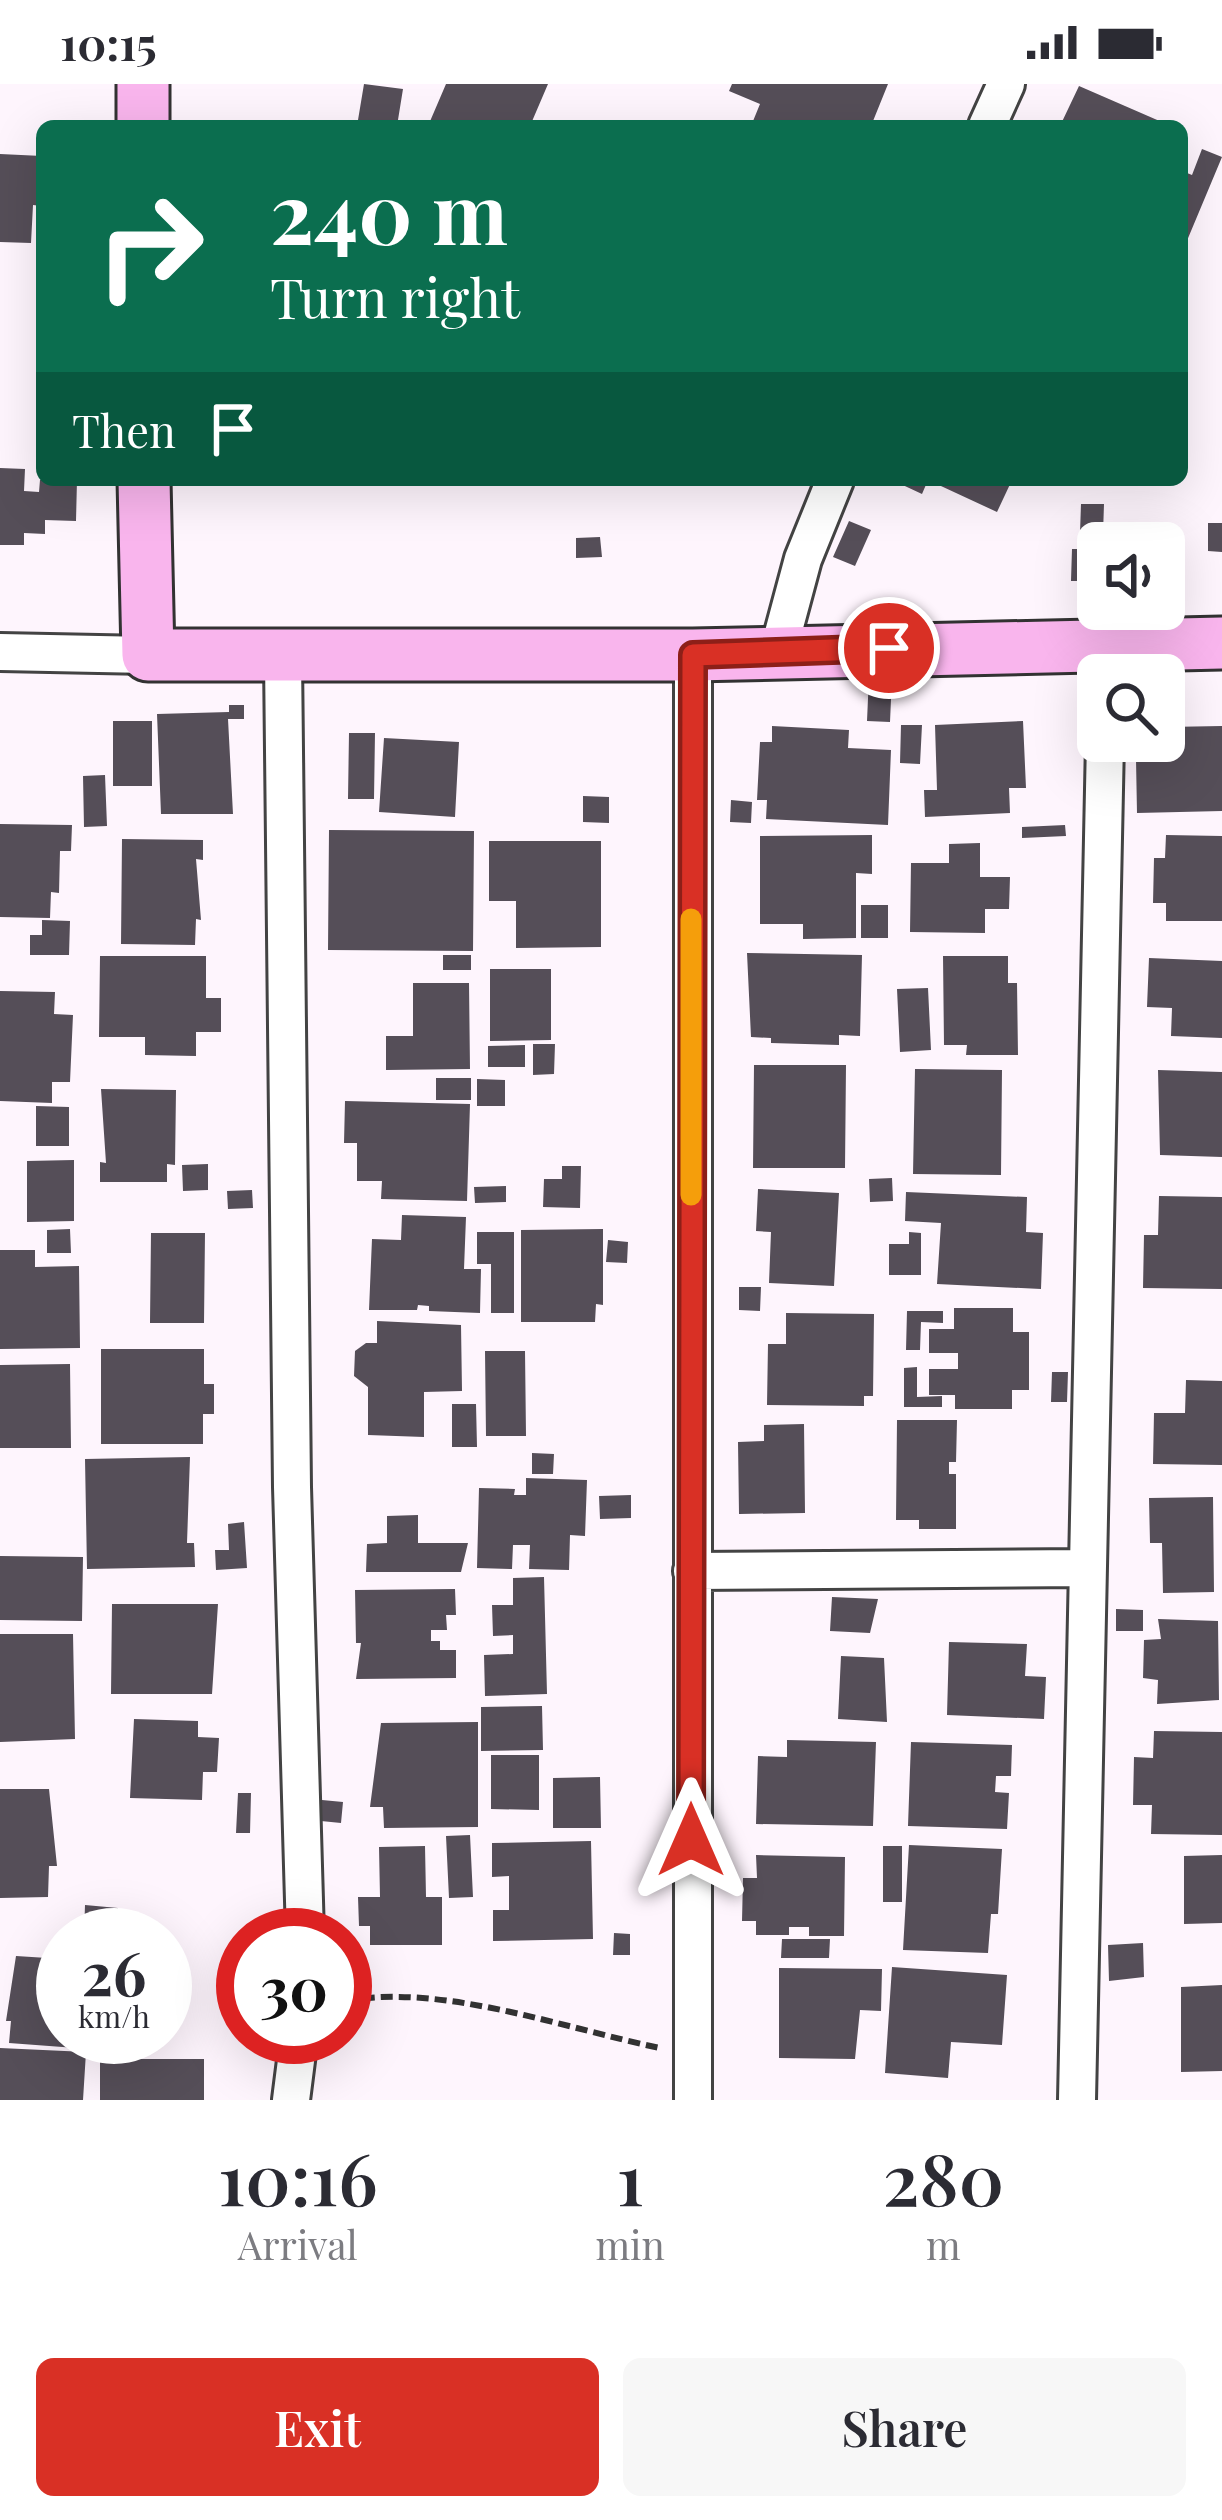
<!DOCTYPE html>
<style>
:root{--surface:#fff;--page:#f7f7f7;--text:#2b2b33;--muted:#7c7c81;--accent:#d93025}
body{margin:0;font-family:"Playfair Display",serif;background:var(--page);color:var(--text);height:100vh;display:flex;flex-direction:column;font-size:45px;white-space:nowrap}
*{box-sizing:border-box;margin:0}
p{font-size:39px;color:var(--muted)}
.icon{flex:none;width:66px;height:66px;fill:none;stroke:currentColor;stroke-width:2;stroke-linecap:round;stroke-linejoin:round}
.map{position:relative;height:2016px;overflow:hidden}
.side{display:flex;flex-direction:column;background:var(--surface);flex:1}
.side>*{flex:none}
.banner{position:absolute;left:36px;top:36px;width:1152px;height:366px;border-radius:18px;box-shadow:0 12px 48px #0002;background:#0b6e4f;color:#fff;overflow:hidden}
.fabs{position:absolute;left:1077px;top:438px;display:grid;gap:24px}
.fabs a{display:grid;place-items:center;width:108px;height:108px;border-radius:18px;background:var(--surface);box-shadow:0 12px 48px #0002;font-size:60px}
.speed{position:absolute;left:36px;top:1824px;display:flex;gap:24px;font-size:60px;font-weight:700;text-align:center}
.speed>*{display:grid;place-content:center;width:156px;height:156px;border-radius:50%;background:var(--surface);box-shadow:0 12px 48px #0002;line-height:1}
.speed small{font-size:30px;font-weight:400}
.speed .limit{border:18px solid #d22;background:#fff;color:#111}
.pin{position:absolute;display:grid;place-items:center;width:102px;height:102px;color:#fff;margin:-51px;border:6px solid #fff;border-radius:50%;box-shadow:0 3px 12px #0007}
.me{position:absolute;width:132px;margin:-66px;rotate:0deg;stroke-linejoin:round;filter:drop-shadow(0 0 9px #0008)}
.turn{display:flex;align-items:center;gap:42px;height:252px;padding:0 36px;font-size:54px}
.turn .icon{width:156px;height:156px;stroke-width:2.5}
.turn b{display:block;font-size:84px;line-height:102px}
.then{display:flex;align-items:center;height:114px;padding:0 36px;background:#0003;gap:24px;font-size:45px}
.eta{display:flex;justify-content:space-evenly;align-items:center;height:204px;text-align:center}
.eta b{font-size:72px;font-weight:600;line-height:84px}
.button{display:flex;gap:24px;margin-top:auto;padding:24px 36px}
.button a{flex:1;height:138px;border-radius:18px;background:var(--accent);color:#fff;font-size:48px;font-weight:600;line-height:138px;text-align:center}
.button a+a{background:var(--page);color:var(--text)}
.status{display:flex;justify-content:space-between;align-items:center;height:84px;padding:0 60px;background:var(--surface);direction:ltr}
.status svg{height:33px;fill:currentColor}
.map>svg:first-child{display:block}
</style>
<div class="status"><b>10:15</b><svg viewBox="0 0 49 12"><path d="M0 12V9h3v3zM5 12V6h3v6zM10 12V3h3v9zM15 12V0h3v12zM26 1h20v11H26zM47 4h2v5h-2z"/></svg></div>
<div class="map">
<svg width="1222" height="2016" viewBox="0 0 1222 2016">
<rect width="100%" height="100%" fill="#fef5fd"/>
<path fill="#554e58" d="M364 0 403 5 397 42H357Z
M446 0H548L530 42H428Z
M732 0H888L871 42H751L760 20 729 7Z
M1079 2 1171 42H1060Z
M1202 65 1222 73 1186 159 1182 87 1192 91Z
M0 70 42 72V122L33 121 31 159 0 158Z
M0 384 25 385 24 407 39 408 40 396H77L76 437 45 436V450L24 449V461H0Z
M892 396H1012L997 428 928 396 922 410Z
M1081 420H1104L1103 450 1080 449Z
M849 437 871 446 855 482 833 473Z
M1208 439H1222V468L1208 467Z
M600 453 602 473 576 474V454Z
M1072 465H1098V497H1071Z
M869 592 892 593 890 638 867 637Z
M229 621H244V635H228L233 730H161L157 630 229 628Z
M113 637H152V702H113Z
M1023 637 1026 704H1009L1010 729 925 733 924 706H937L935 641Z
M901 641H922L920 680 900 679Z
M772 642 849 646 848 664 891 666 888 741 766 735 767 716H757L760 658H772Z
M1222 642V727L1137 729 1136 675 1167 674V643Z
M349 649H375L374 715H348Z
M384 654 459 658 455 733 379 728Z
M105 691 107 742 84 743 83 692Z
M583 712 609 713V739L583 738Z
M731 716 752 718 751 739 730 738Z
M0 740 72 741 71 767H60L59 809 51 808 50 834 0 833Z
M1065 741 1066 752 1022 754V743Z
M329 746 474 747 473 867 328 866Z
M872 751V790L856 789V854L803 855V840H760V752Z
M1166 751 1222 752V837H1166V819H1153L1154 774H1165Z
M122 755 203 756V776L196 775 201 836 196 835 195 861 121 860Z
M489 757H601V863L516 864V817H489Z
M980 759V793H1010L1009 825H985V849L910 848 911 779H949V760Z
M861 821H888V854H861Z
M42 836 70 837 69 871H30V851H42Z
M747 869 862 871 860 952 839 951V961L771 959V954L751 953Z
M443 871H471V886H443Z
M100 872H206V914H221V948H196V972L145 971V953H99Z
M943 872H1008V899H1017L1018 971H966L967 961H944Z
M1149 874 1222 877V954L1171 952 1172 924 1147 923Z
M490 885H551V956L490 957Z
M413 899H469L470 985 386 986V952H413Z
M928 904 931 966 900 968 897 905Z
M0 907 55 908 54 930 73 931 70 998H52V1019L0 1017Z
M533 960H555L554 990 533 991Z
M525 961V983H488V962Z
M754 981H846L845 1084H753Z
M915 985 1002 986 1001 1091 913 1090Z
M1158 986 1222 988V1073L1160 1071Z
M436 994H471V1016H436Z
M477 995 505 996V1022H477Z
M101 1005 176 1006 175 1081 167 1080V1098H100V1078L106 1079Z
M345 1017 470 1020 467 1117 381 1115 382 1097H357V1059H344Z
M36 1022 69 1023V1062H36Z
M74 1076V1137L27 1138V1077Z
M208 1080V1106L183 1107 182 1081Z
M562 1082H581L580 1124 543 1123 544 1095H562Z
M892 1094 893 1117 870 1118 869 1095Z
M506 1102V1118L475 1119 474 1103Z
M758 1105 839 1109 834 1202 769 1199 771 1148 756 1147Z
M252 1106 253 1124 228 1125 227 1107Z
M906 1108 1027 1113 1026 1148 1043 1149 1041 1205 937 1200 941 1139 905 1137Z
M1159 1112 1222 1113V1205L1143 1204 1144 1151H1158Z
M402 1131 466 1133 464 1185H481L480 1229 429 1227V1222L418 1221 417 1226H369L372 1155 401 1156Z
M70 1145 71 1169H47V1146Z
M603 1145V1221L596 1220 595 1238H521V1146Z
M477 1148H514V1229H491V1180H477Z
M909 1148 921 1149V1191H889V1160H909Z
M151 1149H205L204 1239H150Z
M608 1156 628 1158 627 1179 606 1178Z
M0 1166H35V1183L79 1182 80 1264 0 1265Z
M739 1203H761L760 1227 739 1226Z
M954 1224H1013V1248H1029V1306H1012V1325H955V1311H929V1285H958V1269H929V1245H954Z
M907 1227H943V1239L921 1238 920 1266H906Z
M786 1229 874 1230 873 1312H864V1322L767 1321 768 1260H786Z
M377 1237 461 1241 462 1307 424 1308V1353L368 1351V1303L354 1292 355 1267 366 1259H377Z
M101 1265H204V1300H214V1330H203V1360H101Z
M485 1267H525L526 1352H486Z
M70 1280 71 1364H0V1281Z
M917 1283V1313L942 1312V1323H904V1284Z
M1052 1288H1068L1067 1318H1051Z
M1186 1296 1222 1297V1381L1153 1380 1154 1329H1185Z
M452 1320H476L477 1363H452Z
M897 1336H957L956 1378H949V1390H956V1445H919V1436H896Z
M804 1340 805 1429 739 1430 738 1358 764 1357V1341Z
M532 1369 554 1370 553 1390H532Z
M190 1373 187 1459H194L195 1483 87 1485 85 1375Z
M526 1394 587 1396 585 1452 570 1451 569 1486 529 1485 530 1461H513L512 1485 477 1484 479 1404 515 1405 514 1411H526Z
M631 1411V1434L600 1435 599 1412Z
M1213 1413 1214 1508 1163 1509 1162 1459H1150L1149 1414Z
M418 1431V1459H468L461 1488H366L367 1460 387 1459V1432Z
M244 1438 247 1484 216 1486 215 1466H229L228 1440Z
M0 1472 83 1473 82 1537 0 1536Z
M544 1493 547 1610 485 1612 484 1571 513 1570V1551L493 1552 492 1521H513V1494Z
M455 1505 456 1531H446L447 1546H431V1557H440V1566H456V1594L356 1595 361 1559H356L355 1506Z
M832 1513 878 1515 870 1549 830 1547Z
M112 1520H218L212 1610H111Z
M1116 1525 1143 1526V1547H1116Z
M1158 1535 1218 1537 1219 1616 1157 1620 1158 1596 1143 1594 1144 1556 1161 1555Z
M0 1550H73L75 1655 0 1658Z
M949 1558 1027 1560 1025 1592 1046 1593 1044 1635 947 1631Z
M841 1572 884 1574 887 1638 838 1635Z
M542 1622 543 1666 481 1667V1623Z
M134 1635 198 1637V1653L219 1654 217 1688H203L202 1716 130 1714Z
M478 1638V1743L384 1744 383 1723H370L381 1639Z
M1154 1647 1222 1648V1751L1151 1750 1152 1721H1133L1134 1673 1153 1674Z
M787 1656 876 1658 873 1742 756 1740 758 1672 787 1673Z
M911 1658 1012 1661 1011 1692H996L995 1708 1009 1709 1007 1745 908 1742Z
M491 1671H539V1726L491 1725Z
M600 1693 601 1744H553V1694Z
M0 1705H49L57 1782H49L48 1813 0 1814Z
M238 1709H251L250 1749H236Z
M322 1716 343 1718 341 1739 321 1737Z
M470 1751 473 1813 449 1814 446 1752Z
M591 1757 593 1855 493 1857V1826H509V1792L492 1793V1759Z
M909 1761 1002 1765 998 1830H991L988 1869 903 1866Z
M425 1762 426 1813H442V1861H370V1842H359L358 1813H380L379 1763Z
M883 1762H902V1818H883Z
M756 1771 845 1773 844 1852H809V1843H789V1851H756V1837H742L743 1794H757Z
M1222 1771V1839L1184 1840V1772Z
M85 1821 118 1824V1851H84Z
M614 1849 630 1850V1871H613Z
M782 1855H830L829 1874H781Z
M1143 1859 1144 1893 1109 1897 1108 1861Z
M16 1872 63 1875V1953H77L76 1964 9 1959 11 1937H6Z
M892 1883 1007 1891 1002 1961 951 1958 948 1994 885 1989Z
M779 1884 882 1885 881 1927 860 1926 855 1975 779 1974Z
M1222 1901V1987L1181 1988V1903Z
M0 1964 86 1968 83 2016H0Z
M100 1975H204V2016H100Z"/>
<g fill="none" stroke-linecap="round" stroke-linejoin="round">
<defs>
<path id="street" d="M987 42 1006 0
M0 568 148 571
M778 568 803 475 835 396
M693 571V2016
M283 574 292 1403 305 1851
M692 1487 1085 1484
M291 2016 299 1953
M1077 2016 1105 657"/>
<path id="secondary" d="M143 42V0
M144 396 148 571H693L1222 559"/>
</defs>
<use href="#street" stroke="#434343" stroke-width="42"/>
<use href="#secondary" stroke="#323232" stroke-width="57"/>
<path stroke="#323232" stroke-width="6" stroke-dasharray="12 6" stroke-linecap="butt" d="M345 1917C442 1899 563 1944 660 1964"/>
<use href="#street" stroke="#fff" stroke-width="36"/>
<use href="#secondary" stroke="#f9b5ed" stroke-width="51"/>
</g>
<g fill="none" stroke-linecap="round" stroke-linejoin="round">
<defs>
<path id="route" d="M691 1756 693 571 889 564"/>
</defs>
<use href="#route" stroke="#8d1f18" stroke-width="30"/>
<use href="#route" stroke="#d93025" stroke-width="21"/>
<path stroke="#f59e0b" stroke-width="21" d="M691 1111V835"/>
</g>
</svg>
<div class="fabs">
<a><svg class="icon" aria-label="sound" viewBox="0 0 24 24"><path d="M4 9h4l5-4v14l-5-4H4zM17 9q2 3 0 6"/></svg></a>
<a><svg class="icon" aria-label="search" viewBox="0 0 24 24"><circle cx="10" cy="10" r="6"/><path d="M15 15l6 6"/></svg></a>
</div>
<div class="speed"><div>26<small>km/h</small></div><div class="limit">30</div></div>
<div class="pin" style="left:889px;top:564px;background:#d93025"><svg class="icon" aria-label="arrive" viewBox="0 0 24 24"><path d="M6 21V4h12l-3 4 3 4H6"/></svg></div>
<svg class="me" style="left:691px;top:1756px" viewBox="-20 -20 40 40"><path d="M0-17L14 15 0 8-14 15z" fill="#d93025" stroke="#fff" stroke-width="4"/></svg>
<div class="banner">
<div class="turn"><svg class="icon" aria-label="right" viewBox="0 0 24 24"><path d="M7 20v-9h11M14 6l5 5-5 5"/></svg><div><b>240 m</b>Turn right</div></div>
<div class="then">Then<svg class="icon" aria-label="arrive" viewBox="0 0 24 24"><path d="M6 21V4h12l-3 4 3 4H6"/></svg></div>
</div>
</div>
<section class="side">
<div class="eta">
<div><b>10:16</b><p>Arrival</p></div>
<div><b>1</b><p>min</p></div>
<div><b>280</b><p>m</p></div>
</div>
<div class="button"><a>Exit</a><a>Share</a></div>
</section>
